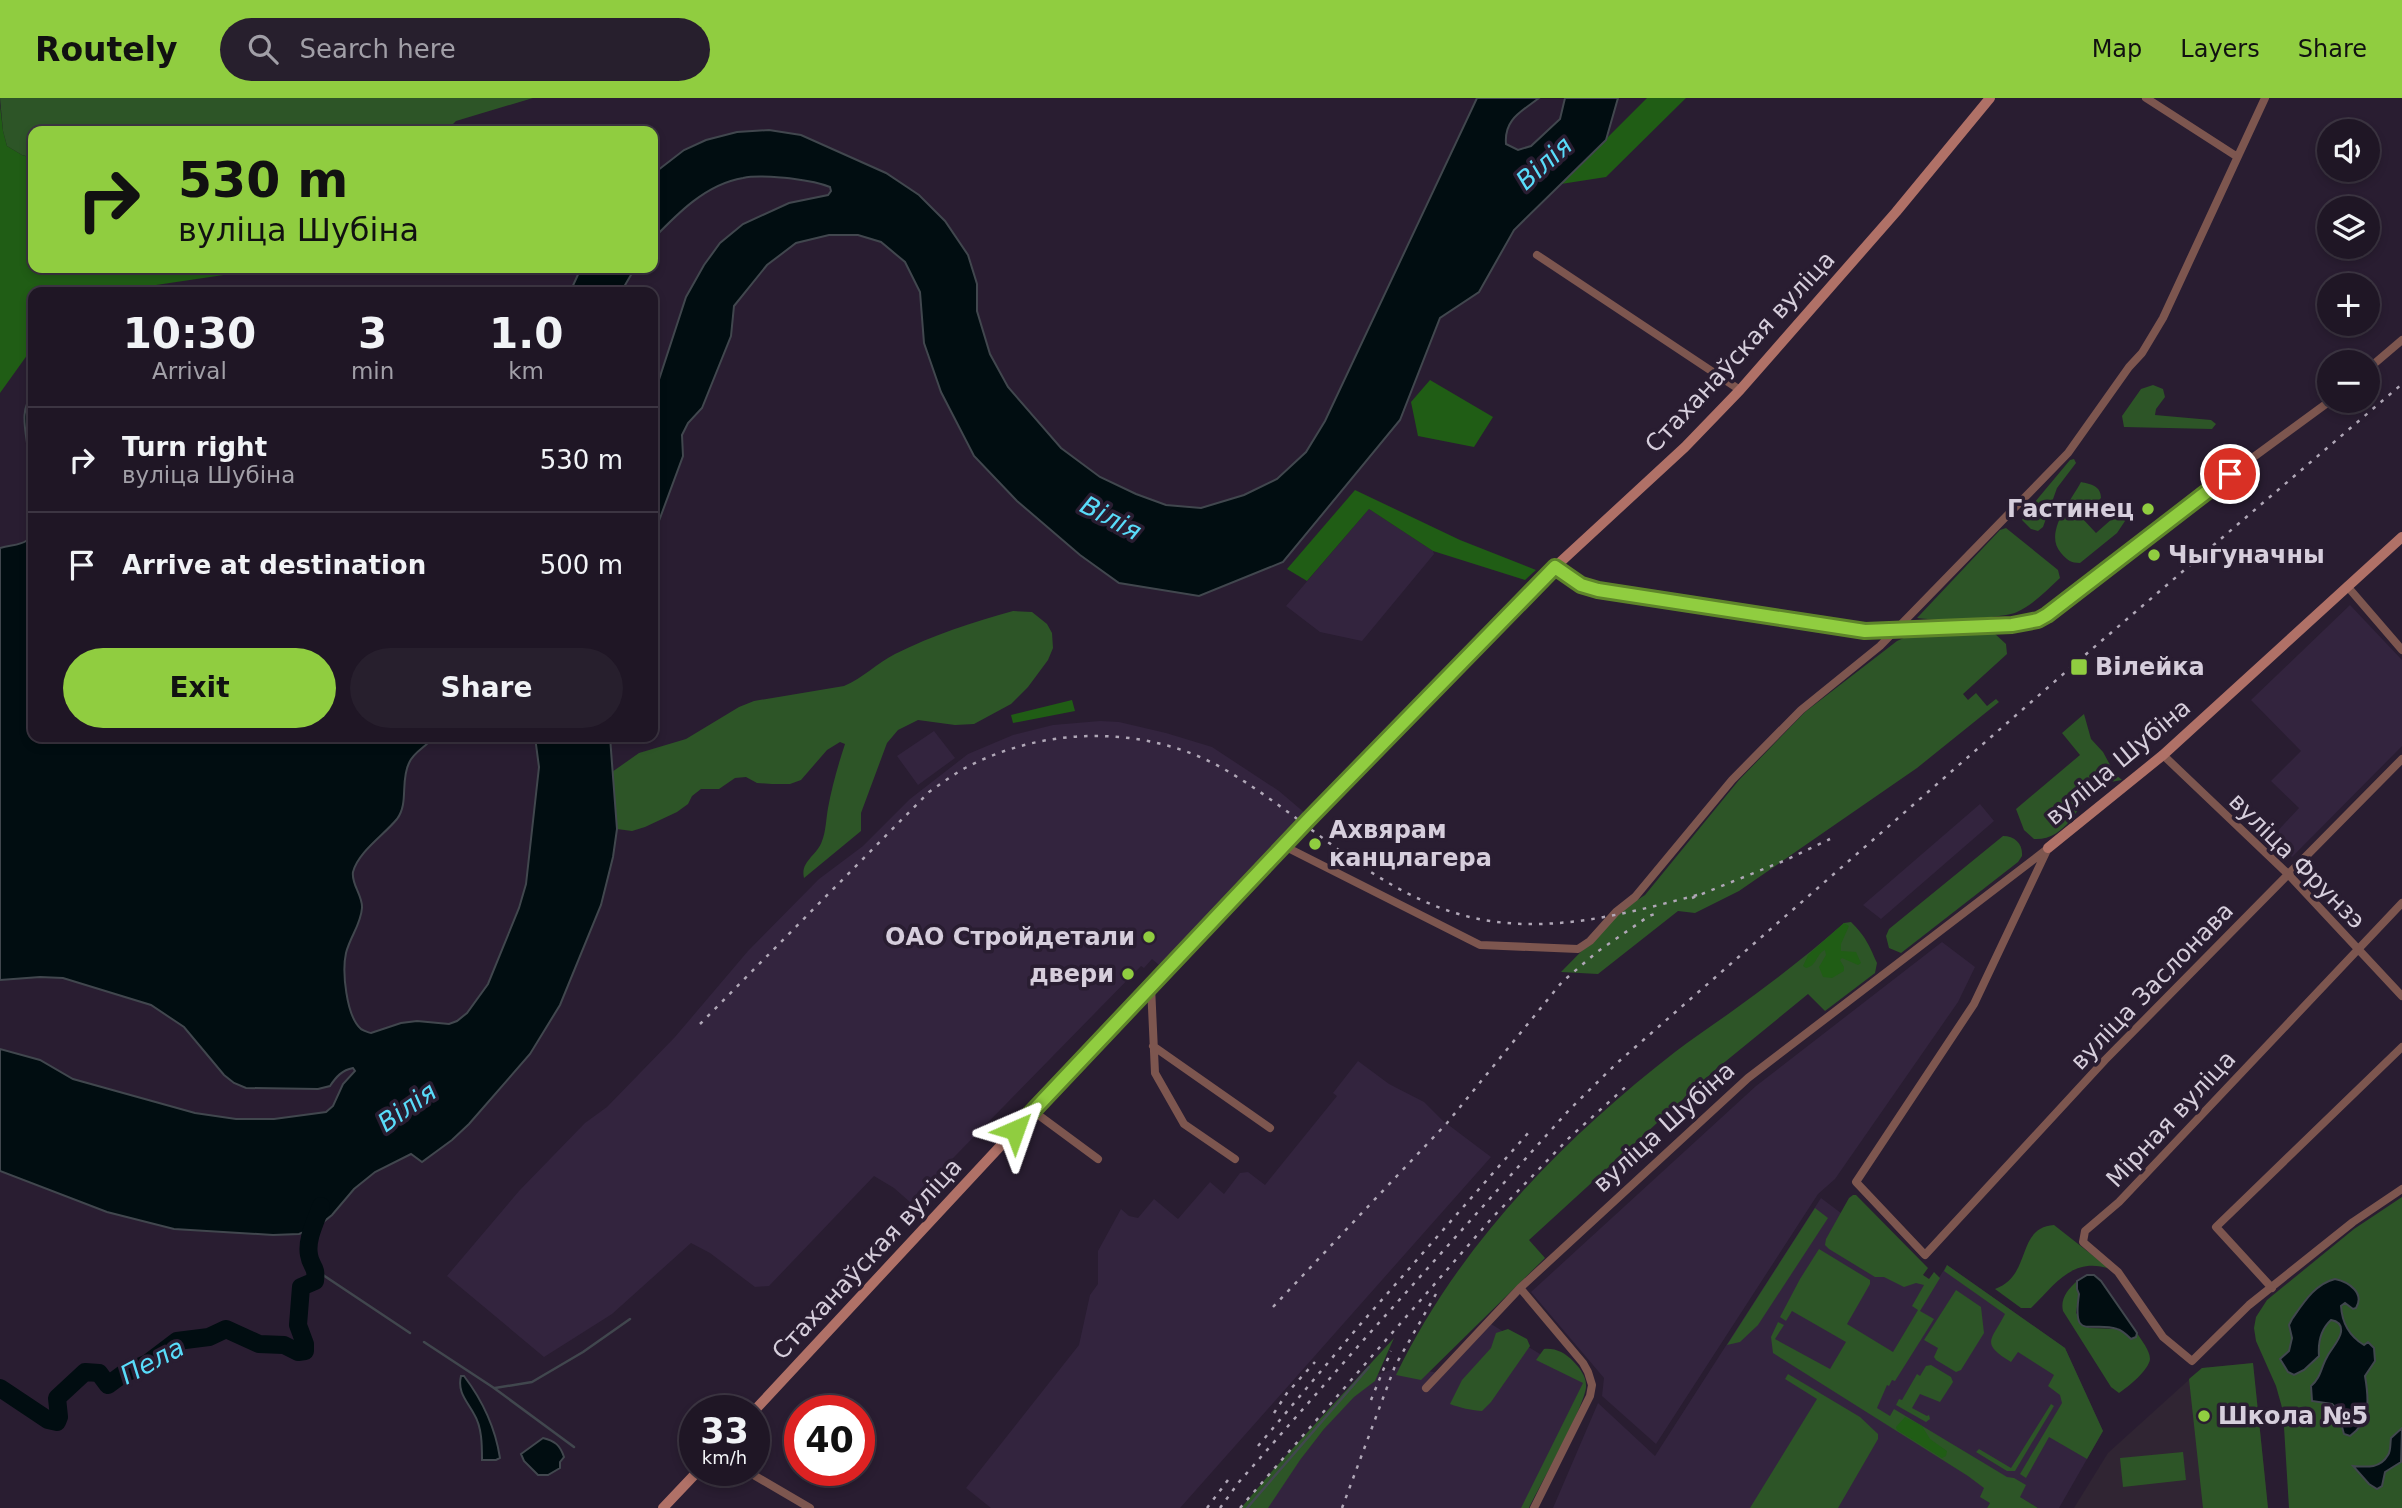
<!DOCTYPE html>
<meta charset="utf-8">
<style>
:root{--surface:#1f1625;--page:#271f2d;--text:#f1f3f6;--muted:#a19fa7;--line:#3c3542;--accent:#90cd40}
body{margin:0;font-family:"DejaVu Sans",sans-serif;background:var(--page);color:var(--text);height:100vh;display:flex;flex-direction:column;font-size:26px;white-space:nowrap}
*{box-sizing:border-box;margin:0}
p{font-size:23px;color:var(--muted)}
.icon{flex:none;width:38px;height:38px;fill:none;stroke:currentColor;stroke-width:2;stroke-linecap:round;stroke-linejoin:round}
.map{position:relative;flex:1;overflow:hidden}
.details{position:absolute;left:28px;top:189px;width:630px;height:455px;display:flex;flex-direction:column;background:var(--surface);border-radius:14px;box-shadow:0 4px 10px #0003,0 0 0 2px var(--line)}
.details>*{flex:none}
.banner{position:absolute;left:28px;top:28px;width:630px;height:147px;border-radius:14px;box-shadow:0 4px 10px #0003,0 0 0 2px var(--line);background:#90cd40;color:#111;overflow:hidden}
.controls{position:absolute;left:2317px;top:21px;display:grid;gap:14px}
.controls a{display:grid;place-items:center;width:63px;height:63px;border-radius:50%;background:var(--surface);box-shadow:0 4px 10px #0003,0 0 0 2px var(--line);font-size:35px}
.speed{position:absolute;left:679px;top:1297px;display:flex;gap:14px;font-size:35px;font-weight:700;text-align:center}
.speed>*{display:grid;place-content:center;width:91px;height:91px;border-radius:50%;background:var(--surface);box-shadow:0 4px 10px #0003,0 0 0 2px var(--line);line-height:1}
.speed small{font-size:18px;font-weight:400}
.speed .limit{border:10px solid #d22;background:#fff;color:#111}
.pin{position:absolute;display:grid;place-items:center;width:60px;height:60px;color:#fff;margin:-30px;border:4px solid #fff;border-radius:50%;box-shadow:0 2px 7px #0007}
.me{position:absolute;width:77px;margin:-38px;rotate:43deg;stroke-linejoin:round;filter:drop-shadow(0 0 5px #0008)}
.turn{display:flex;align-items:center;gap:24px;height:147px;padding:0 35px;font-size:32px}
.turn .icon{width:91px;height:91px;stroke-width:2.5}
.turn b{display:block;font-size:49px;line-height:60px}
.eta{display:flex;justify-content:space-evenly;align-items:center;height:119px;text-align:center}
.eta b{font-size:42px;font-weight:800;line-height:49px}
.cta{display:flex;gap:14px;margin-top:auto;padding:14px 35px}
.cta a{flex:1;height:80px;border-radius:42px;background:var(--accent);color:#111;font-size:28px;font-weight:800;line-height:80px;text-align:center}
.cta a+a{background:var(--page);color:var(--text)}
ul{padding:0;list-style:none}
li{display:flex;align-items:center;gap:21px;height:105px;padding:0 35px;border-top:2px solid var(--line)}
li div{flex:1}
li b{display:block;font-size:26px}
li em{font-style:normal}
header{display:flex;align-items:center;gap:42px;box-sizing:border-box;height:98px;padding:0 35px;background:var(--accent);color:#111}
header strong{font-size:33px}
nav{display:flex;gap:38px;margin-inline-start:auto;font-size:24px}
.search{width:490px;height:63px;background:var(--page);display:flex;align-items:center;gap:18px;box-sizing:border-box;padding:0 24px;border-radius:38px;color:var(--muted);font-size:26px}
.map>svg:first-child{display:block}
</style>
<header>
<strong>Routely</strong>
<div class="search"><svg class="icon" aria-label="search" viewBox="0 0 24 24"><circle cx="10" cy="10" r="6"/><path d="M15 15l6 6"/></svg>Search here</div>
<nav><a>Map</a><a>Layers</a><a>Share</a></nav>
</header>
<div class="map">
<svg width="2402" height="1410" viewBox="0 0 2402 1410">
<rect width="100%" height="100%" fill="#291d31"/>
<path fill="#33243e" d="M1369 411 1433 453 1434 456 1362 543 1320 534 1286 508Z
M2350 507 2402 562V648L2292 759 2272 739 2299 710 2271 683 2301 653 2251 602Z
M1100 623 1119 624 1166 635 1212 649 1279 693 1306 716 1159 867 1152 861 1144 870 1141 868 910 1104 894 1090 874 1078 769 1188 755 1189 710 1155 691 1145 612 1216 544 1259 447 1178 519 1093 585 1025 607 1009 675 939 748 853 819 781 863 748 910 701 968 656 1013 637 1053 627Z
M934 633 955 660 918 687 897 658Z
M1980 706 1994 723 1881 821 1863 807Z
M1942 844 1975 869 1958 904 1835 1081 1818 1096 1656 1346 1602 1298 1604 1280 1531 1194 1756 988Z
M1358 963 1389 986 1424 1004 1442 1022 1491 1059 1180 1410H991L966 1390 1079 1247 1090 1197 1098 1186V1153L1121 1111 1129 1118 1138 1120 1154 1101 1178 1121 1210 1084 1224 1096 1240 1075 1248 1074 1265 1087 1337 998 1333 995Z
M1821 1100 1935 1186 1947 1167 2065 1250 2103 1333 2059 1410H2038L2001 1388 1987 1410H1553L1598 1305 1655 1358Z
M1491 1226 1586 1284 1526 1410H1259L1365 1281 1401 1268 1444 1276Z"/>
<path fill="#302533" d="M2253 1265 2268 1410H2074L2108 1355 2202 1270Z"/>
<path fill="#2d5527" d="M0 0H533L456 23 446 33H33V60L22 57 7 48 3 33Z
M2153 287 2163 291 2165 299 2156 311 2155 317 2211 322 2216 326 2212 331 2124 329 2122 318 2141 291Z
M2074 361 2076 365 2057 390 2043 429 2038 433 2031 431 2022 422 2025 416 2070 362Z
M2081 384C2091 386 2101 388 2101 400L2081 419 2096 435 2113 420 2121 418 2125 423 2117 435 2080 465C2071 465 2067 462 2061 455 2043 435 2071 403 2081 384Z
M2006 430 2058 472 2060 480C2047 492 2033 507 2017 514 2002 521 1934 523 1917 520L2000 432Z
M1013 513 1032 514 1047 526 1052 535 1053 550 1048 562 1028 589 1011 606 974 626 955 627 918 622 898 632 887 645 861 715V733L804 780C800 763 817 758 822 743 826 733 826 721 828 710 832 689 838 667 845 646L840 644 827 652 801 682 790 686H772L757 685 746 679 735 680 719 691H701L692 698 688 706 677 714 645 729 632 733 617 731 612 674 639 655 686 641 739 609 754 603 844 588C863 580 877 565 895 556 933 537 973 524 1013 513Z
M1984 533 1993 534 2006 546 2007 556 1963 596 1968 602 1976 595 1987 608 1996 601 1999 604 1917 670 1739 793 1695 815 1678 813 1598 876 1561 874 1622 812 1645 797 1739 682 1805 614 1897 543 1908 538Z
M2084 616 2091 641 2103 654 2115 676 2122 682 2093 687C2080 709 2064 743 2034 741L2024 732 2016 711 2080 657 2062 635Z
M2003 738C2015 738 2023 746 2022 758L2018 764 1901 855 1889 850 1886 838 1889 831Z
M1851 824C1866 839 1869 847 1877 865L1875 875 1825 913 1808 896 1715 972 1529 1142 1545 1160 1421 1282 1396 1277C1458 1148 1563 1041 1675 954 1693 940 1713 927 1731 914 1770 886 1808 857 1844 825Z
M1853 1097H1856L1928 1170 1923 1177 1929 1181 1934 1174 1940 1180 1920 1213 1934 1221 1895 1283 1892 1282 1889 1288 1887 1287 1877 1310 1890 1318 1894 1311 2007 1379 2014 1380 2026 1387 2020 1399 2038 1410H1987L1990 1405 1980 1399 1984 1390 1968 1378 1773 1255 1771 1239 1778 1224 1784 1227 1775 1241 1830 1271 1846 1244 1792 1213 1786 1223 1780 1219 1800 1181 1819 1151 1870 1182V1186L1847 1226 1893 1254 1918 1212 1912 1208 1924 1187 1916 1185 1904 1189 1884 1179H1875L1829 1151 1825 1147 1826 1141 1849 1100Z
M2402 1099V1410H2289L2283 1313 2276 1288 2256 1243 2254 1230 2256 1219 2267 1202 2354 1131Z
M1815 1110 1828 1120 1758 1227 1740 1244 1727 1247Z
M2054 1127 2110 1171C2072 1158 2055 1187 2031 1210H2021L1995 1191C2033 1177 2015 1130 2054 1127Z
M1947 1167 2065 1250 2103 1333 2087 1361 2049 1339 2026 1380 2020 1376 2062 1305 2060 1297 2048 1288 2054 1277 2018 1254 2011 1264C1980 1245 1991 1243 2005 1216L1944 1173Z
M2077 1183V1191L2079 1196 2076 1215 2089 1230 2119 1231 2136 1239 2137 1235C2141 1242 2150 1252 2150 1261 2149 1272 2128 1289 2119 1295L2111 1289 2063 1213C2060 1201 2068 1191 2077 1183Z
M1956 1192 1981 1209 1984 1235 1961 1272 1956 1274 1936 1262 1934 1259 1938 1250 1924 1242Z
M1508 1231 1527 1241 1530 1248 1491 1304 1482 1313C1474 1313 1457 1309 1450 1306L1462 1282 1491 1250 1496 1235Z
M1394 1240 1375 1283 1354 1299 1324 1331 1300 1362 1268 1410H1241L1273 1372Z
M1544 1251C1556 1250 1565 1255 1573 1263 1579 1269 1586 1278 1586 1287 1588 1303 1539 1389 1529 1410H1521L1583 1285 1536 1262Z
M2253 1265 2268 1410H2203L2189 1281 2202 1270Z
M1931 1267 1951 1279 1953 1284 1940 1304 1920 1296 1912 1310 1927 1318 1929 1317 1930 1321 1926 1324 1896 1307 1899 1301 1902 1302 1917 1276 1920 1278 1926 1268Z
M1788 1276 1860 1319 1878 1336V1341L1838 1410H1750L1817 1301 1785 1281Z
M2051 1306 2054 1308 2015 1373H2007L1976 1354 1979 1351 2011 1370Z
M2183 1354 2186 1382 2123 1389 2120 1360Z"/>
<path fill="#205d15" d="M1647 0H1686L1606 79 1561 86Z
M0 7 3 33 7 48 22 57 33 60V170H238L237 175 109 194H33V249L0 295Z
M1430 282 1493 319 1474 349 1418 338 1411 304Z
M1355 392 1460 442 1536 472 1525 482 1433 453 1369 411 1307 483 1287 471Z
M1072 602 1075 613 1013 625 1011 617Z
M1844 825 1849 828 1841 846V853L1856 854 1861 865 1858 867 1842 860 1840 862 1844 869V873L1832 880 1823 879 1819 869 1826 857 1825 852C1816 856 1817 868 1806 870L1803 868 1808 857Z
M1905 1319 1922 1328 1930 1341 1947 1353 1946 1358 1942 1360 1897 1332 1896 1329Z"/>
<path fill="#010d11" stroke="#41474e" stroke-width="2" d="M1477 0H1539C1521 14 1504 21 1506 46L1518 52 1531 48 1560 21 1565 0H1618L1606 42 1514 132 1479 194 1440 220 1400 322 1283 464 1199 498 1119 485 1080 457 1017 403 974 358 941 294 924 245 920 194 905 164 881 144 858 137H829L796 145 767 167 734 208 731 238 702 310 688 325 682 337 683 358 653 439V300L686 199 704 167 720 145 743 126 789 105 828 97 831 93 830 89C815 83 802 82 787 80 773 79 757 77 743 80 706 86 677 116 653 141V76L684 52 706 42 737 34 769 32 801 37 886 75 919 97 945 123 968 157 977 186V213L990 256 1008 289 1061 350 1100 379 1136 396 1166 407 1201 410 1244 397 1277 381 1306 354 1325 323Z
M581 170H635L621 194H570Z
M33 296V427C28 403 30 380 28 355 27 335 18 313 33 296Z
M33 428V639H433C427 649 414 653 409 665 400 683 409 705 397 721 384 737 358 754 353 774 351 786 363 798 362 810 361 826 350 839 346 855 342 873 346 918 361 931 362 932 370 935 371 935L401 925 417 923 449 926 457 923 467 915 488 886 519 810 526 786 539 669 535 639H610L617 731 613 759 601 807 560 907 530 956 469 1026 452 1042 422 1064 411 1056 375 1074 354 1091 332 1117 317 1129 299 1136 273 1137 174 1131 107 1114 0 1073V951L40 962 73 981 195 1015 236 1021H274L326 1014 333 1008 343 986 355 973 353 970C342 972 336 979 330 988L318 991 246 990 234 985 224 977 184 929 151 907 63 880 40 879 0 882V450C17 445 31 449 33 428Z
M2087 1177H2094L2101 1183 2137 1235 2136 1239 2131 1241C2127 1237 2122 1232 2117 1231 2090 1222 2072 1245 2079 1196L2077 1191V1183Z
M2335 1181C2349 1184 2365 1195 2356 1210L2353 1211 2345 1205 2341 1208C2342 1225 2349 1238 2364 1247L2368 1244 2374 1250 2375 1263 2365 1278C2369 1301 2371 1323 2350 1338L2344 1336 2337 1311 2332 1306 2312 1303 2311 1288C2321 1280 2321 1269 2327 1259 2331 1251 2340 1242 2341 1234 2342 1226 2337 1223 2331 1222 2320 1232 2318 1245 2319 1258L2304 1272 2294 1277 2288 1274 2280 1261 2289 1253 2292 1240 2289 1227 2292 1221C2304 1204 2315 1186 2335 1181Z
M461 1278H464C483 1303 495 1328 500 1360L496 1362H482C482 1347 482 1329 474 1316 467 1303 457 1294 461 1278Z
M2402 1330 2401 1364 2385 1374 2382 1388 2377 1391 2369 1386 2353 1368C2366 1369 2380 1371 2388 1357 2391 1353 2390 1346 2391 1340Z
M543 1340C555 1343 560 1347 564 1359L560 1364V1370L548 1377H538L524 1363 521 1356Z"/>
<g fill="none" stroke-linecap="round" stroke-linejoin="round">
<path stroke="#41474e" stroke-width="2.5" d="M316 1172 317 1173
M323 1177 410 1235
M424 1244 494 1290 574 1349
M495 1290 532 1284 583 1254 630 1221
M1247 1410 1369 1269"/>
<path stroke="#010d11" stroke-width="18" d="M0 1290 48 1322 57 1324 59 1319 57 1300 85 1274 99 1275 108 1287 123 1276 148 1265 177 1243 209 1239 226 1231 259 1246 284 1247 298 1254 305 1253V1246L298 1227 301 1189 315 1183C317 1167 311 1170 309 1157 306 1141 316 1123 321 1108"/>
<path stroke="#7d564f" stroke-width="8" d="M2146 0 2236 58
M1537 157 1740 292
M2368 271 2402 242
M1555 469 1581 487 1598 492 1865 533 2012 527 2038 522 2047 517 2210 391 2330 303
M2347 488 2402 552
M2163 657 2288 776 2402 898
M1284 748 1480 847 1578 851 1590 843 1616 814 1635 799 1732 682 1801 612 1880 548 2068 355 2129 269 2142 255 2163 220 2265 0
M2048 750 1974 906 1856 1084 1925 1157 2105 962 2402 661
M2402 805 2119 1104 2085 1133 2083 1144 2118 1174 2163 1239 2192 1263 2249 1207 2353 1124 2402 1091
M1151 888 1155 975 1184 1026 1235 1061
M1153 948 1270 1030
M1033 1013 1098 1061
M1520 1190 1583 1265 1588 1274 1592 1287 1590 1298 1534 1410
M2272 1190 2216 1129 2402 949
M1426 1290 1520 1190 1748 980 2046 752
M745 1372 810 1410"/>
<path stroke="#b07167" stroke-width="10" d="M2048 750 2163 657 2402 439
M754 1313 1033 1013 1308 722 1555 469 1685 349 1740 292 1896 114 1990 0
M663 1410 699 1372"/>
<path stroke="#b0a7b7" stroke-width="2.5" stroke-dasharray="3.5 7" stroke-linecap="butt" d="M1692 800 1786 762 1830 741
M700 926 929 694C942 685 955 675 969 668 1047 628 1147 627 1224 671 1300 715 1361 782 1446 812 1531 842 1618 818 1701 796
M1273 1209 1447 1025 1562 884 1597 854 1649 818 1660 814
M1371 1302 1391 1253
M1274 1315 1287 1295 1315 1264
M1258 1348 1358 1229 1529 1034
M1207 1410 1228 1382
M1220 1410 1239 1384 1360 1246 1569 1012 1617 965 2092 551 2402 286
M1240 1410 1492 1120 1569 1040 1630 985
M1342 1410 1395 1268 1436 1196"/>
</g>
<g fill="none" stroke-linecap="round" stroke-linejoin="round">
<defs>
<path id="route" d="M1015 1032 1308 722 1555 469 1581 487 1598 492 1865 533 2012 527 2038 522 2047 517 2230 376"/>
</defs>
<use href="#route" stroke="#5e852a" stroke-width="18"/>
<use href="#route" stroke="#90cd40" stroke-width="12"/>
</g>
<g fill="#90cd40" stroke="#291d31" stroke-width="2.5">
<circle cx="2148" cy="411" r="7"/>
<circle cx="2154" cy="457" r="7"/>
<rect x="2070" y="560" width="18" height="18" rx="3.5"/>
<circle cx="1315" cy="746" r="7"/>
<circle cx="1149" cy="839" r="7"/>
<circle cx="1128" cy="876" r="7"/>
<circle cx="2204" cy="1318" r="7"/>
</g>
<g text-anchor="middle" dominant-baseline="central" stroke-width="7" stroke-linejoin="round" paint-order="stroke">
<g font-size="24" fill="#d6cedc" stroke="#291d31">
<text transform="translate(1740 254) rotate(-47)">Стаханаўская вуліца</text>
<text transform="translate(2118 664) rotate(-40)">вуліца Шубіна</text>
<text transform="translate(2297 763) rotate(45)">вуліца Фрунзэ</text>
<text transform="translate(2152 888) rotate(-46)">вуліца Заслонава</text>
<text transform="translate(2171 1021) rotate(-47)">Мірная вуліца</text>
<text transform="translate(1664 1029) rotate(-42)">вуліца Шубіна</text>
<text transform="translate(867 1161) rotate(-47)">Стаханаўская вуліца</text>
</g>
<g font-size="24" font-weight="bold" fill="#d6cedc" stroke="#291d31" text-anchor="start">
<text x="2134" y="411" text-anchor="end">Гастинец</text>
<text x="2168" y="457">Чыгуначны</text>
<text x="2095" y="569">Вілейка</text>
<text x="1329" y="732">Ахвярам<tspan x="1329" dy="28">канцлагера</tspan></text>
<text x="1135" y="839" text-anchor="end">ОАО Стройдетали</text>
<text x="1114" y="876" text-anchor="end">двери</text>
<text x="2218" y="1318">Школа №5</text>
</g>
<g font-size="26" font-style="italic" fill="#59dcfa" stroke="#291d31">
<text transform="translate(1544 65) rotate(-42)">Вілія</text>
<text transform="translate(1111 420) rotate(28)">Вілія</text>
<text transform="translate(407 1009) rotate(-35)">Вілія</text>
<text transform="translate(152 1263) rotate(-28)">Пела</text>
</g>
</g>
</svg>
<div class="controls">
<a><svg class="icon" aria-label="sound" viewBox="0 0 24 24"><path d="M4 9h4l5-4v14l-5-4H4zM17 9q2 3 0 6"/></svg></a>
<a><svg class="icon" aria-label="layers" viewBox="0 0 24 24"><path d="M12 4l9 5-9 5-9-5zM3 14l9 5 9-5"/></svg></a>
<a>+</a>
<a>−</a>
</div>
<div class="speed"><div>33<small>km/h</small></div><div class="limit">40</div></div>
<div class="pin" style="left:2230px;top:376px;background:#d93025"><svg class="icon" aria-label="arrive" viewBox="0 0 24 24"><path d="M6 21V4h12l-3 4 3 4H6"/></svg></div>
<svg class="me" style="left:1015px;top:1032px" viewBox="-20 -20 40 40"><path d="M0-17L14 15 0 8-14 15z" fill="#90cd40" stroke="#fff" stroke-width="4"/></svg>
<div class="banner">
<div class="turn"><svg class="icon" aria-label="right" viewBox="0 0 24 24"><path d="M7 20v-9h11M14 6l5 5-5 5"/></svg><div><b>530 m</b>вуліца Шубіна</div></div>
</div>
<section class="details">
<div class="eta">
<div><b>10:30</b><p>Arrival</p></div>
<div><b>3</b><p>min</p></div>
<div><b>1.0</b><p>km</p></div>
</div>
<ul>
<li><svg class="icon" aria-label="right" viewBox="0 0 24 24"><path d="M7 20v-9h11M14 6l5 5-5 5"/></svg><div><b>Turn right</b><p>вуліца Шубіна</p></div><em>530 m</em></li>
<li><svg class="icon" aria-label="arrive" viewBox="0 0 24 24"><path d="M6 21V4h12l-3 4 3 4H6"/></svg><div><b>Arrive at destination</b></div><em>500 m</em></li>
</ul>
<div class="cta"><a>Exit</a><a>Share</a></div>
</section>
</div>
